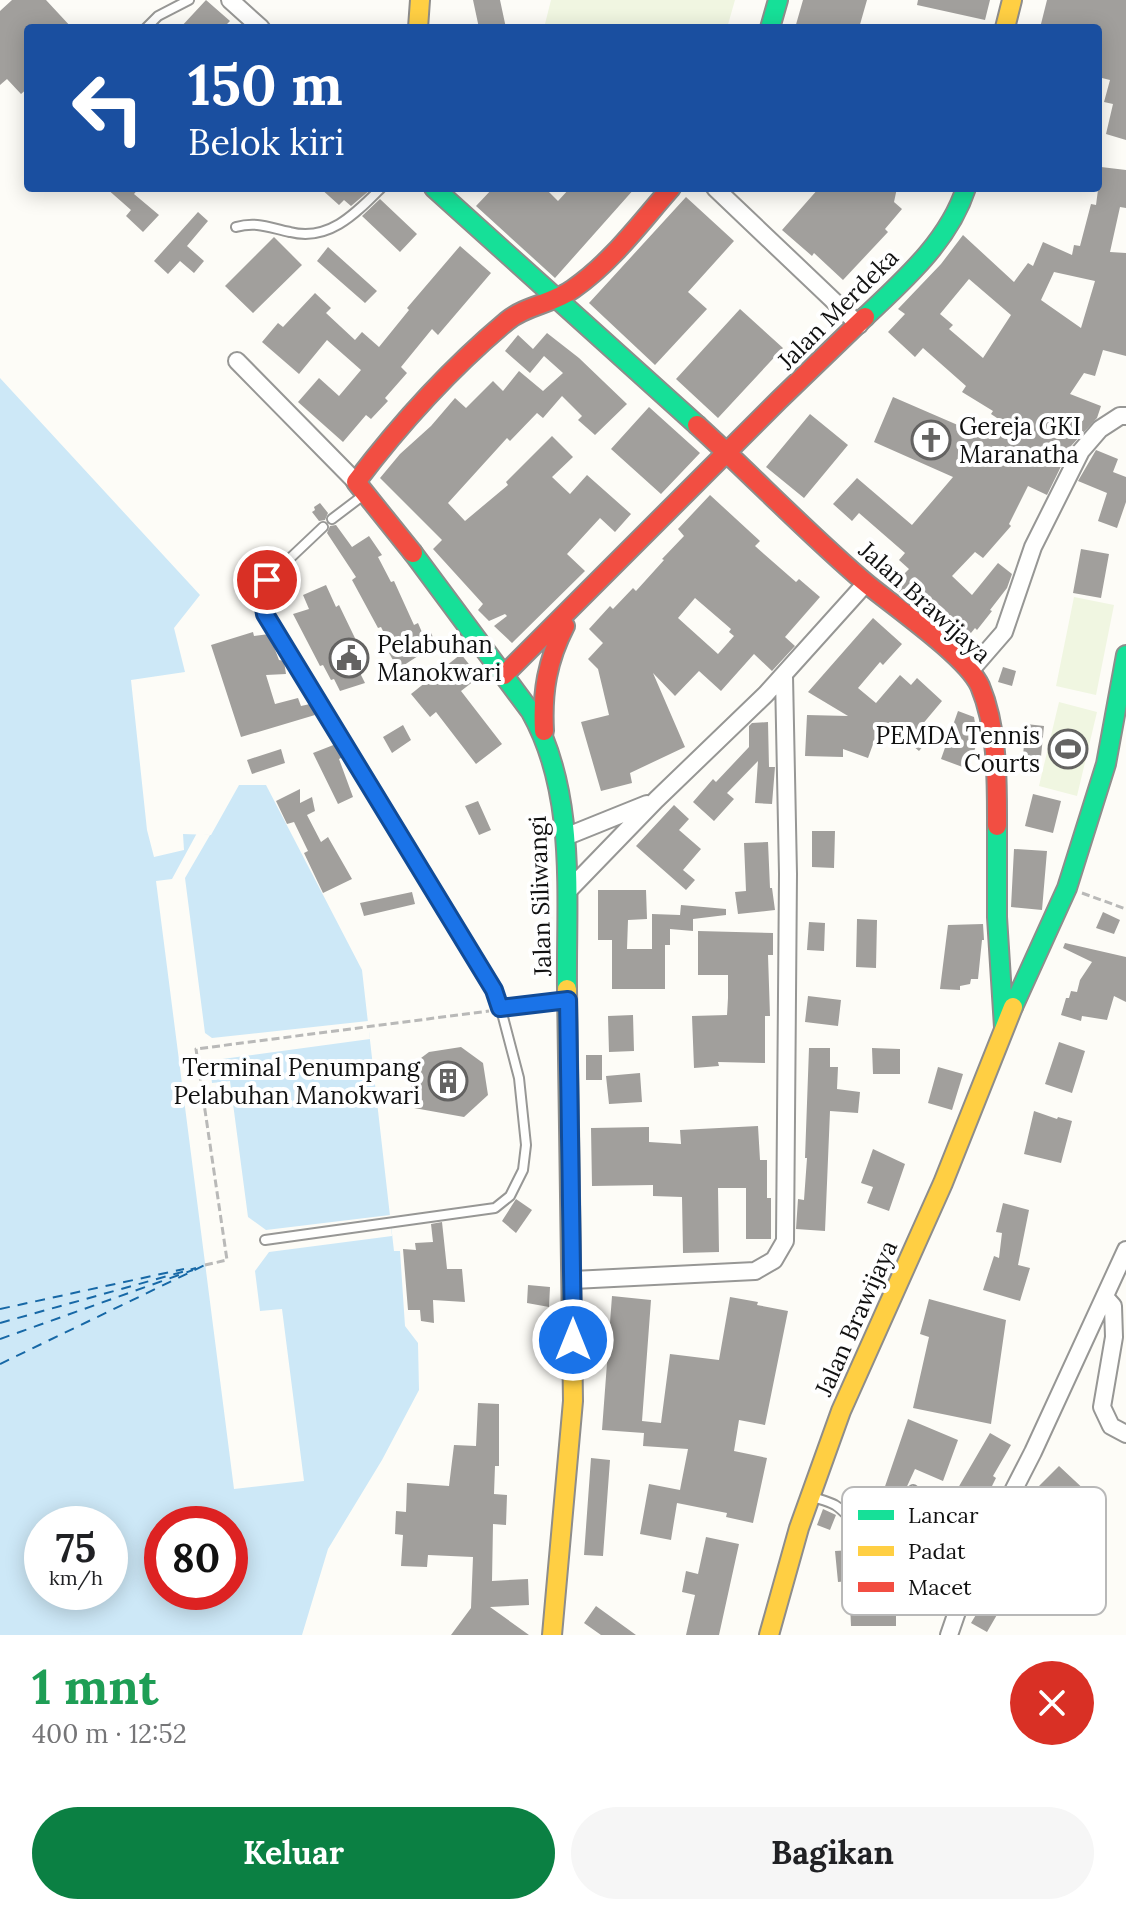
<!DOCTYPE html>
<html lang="id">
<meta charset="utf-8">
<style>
:root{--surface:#fff;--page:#f6f6f6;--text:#202124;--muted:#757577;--accent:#0b8043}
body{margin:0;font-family:Lora,serif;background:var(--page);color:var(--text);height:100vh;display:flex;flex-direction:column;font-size:30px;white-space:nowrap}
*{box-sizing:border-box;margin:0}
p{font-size:26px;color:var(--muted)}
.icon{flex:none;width:44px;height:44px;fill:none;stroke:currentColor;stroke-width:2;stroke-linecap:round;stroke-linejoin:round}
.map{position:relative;height:1635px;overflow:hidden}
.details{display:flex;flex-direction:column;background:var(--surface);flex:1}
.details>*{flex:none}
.top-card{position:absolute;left:24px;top:24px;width:1078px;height:168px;border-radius:8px;box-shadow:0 4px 20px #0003;background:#1a4fa0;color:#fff;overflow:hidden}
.speed{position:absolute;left:24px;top:1506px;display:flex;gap:16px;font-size:40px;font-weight:700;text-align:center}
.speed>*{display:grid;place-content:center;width:104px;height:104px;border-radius:50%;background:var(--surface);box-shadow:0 4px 20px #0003;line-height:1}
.speed small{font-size:20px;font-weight:400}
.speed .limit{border:12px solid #d22;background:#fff;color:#111}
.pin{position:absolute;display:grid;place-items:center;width:68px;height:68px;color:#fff;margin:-34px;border:4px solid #fff;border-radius:50%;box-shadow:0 2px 8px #0007}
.me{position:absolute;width:88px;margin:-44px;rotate:0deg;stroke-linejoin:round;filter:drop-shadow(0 0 6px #0008)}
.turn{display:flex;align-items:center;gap:28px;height:168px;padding:0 32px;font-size:36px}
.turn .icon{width:104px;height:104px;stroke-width:2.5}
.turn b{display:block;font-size:56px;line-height:68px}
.round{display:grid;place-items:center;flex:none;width:84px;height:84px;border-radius:42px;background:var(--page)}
.overview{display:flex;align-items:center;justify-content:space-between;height:136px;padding:0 32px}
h1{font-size:48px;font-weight:700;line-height:60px;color:#1e9e55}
.cta{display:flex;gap:16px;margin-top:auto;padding:16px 32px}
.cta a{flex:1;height:92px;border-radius:48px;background:var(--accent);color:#fff;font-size:32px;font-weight:700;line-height:92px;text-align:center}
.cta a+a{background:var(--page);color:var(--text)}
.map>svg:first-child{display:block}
</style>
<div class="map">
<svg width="1126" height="1635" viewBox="0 0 1126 1635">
<rect width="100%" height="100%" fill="#fdfcf7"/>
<path fill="#f0f6e1" d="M551 0H735L727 28H544Z
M1074 597 1114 605 1096 695 1056 686Z
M1059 702 1097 712 1077 796 1039 786Z"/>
<path fill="#cde8f7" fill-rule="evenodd" d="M0 378 200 595 174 628 185 672 131 680 147 830 154 857 184 850 183 834 211 835 239 785H266L362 970 394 1251H400L405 1326 418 1343 419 1390 382 1460 328 1549 302 1635H0ZM42 1524H110V1592H42ZM162 1524H230V1592H162Z"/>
<path fill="#fdfcf7" d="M197 833 210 835 185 878 205 1033 212 1038 368 1021 370 1039 215 1060 210 1066 212 1083 230 1081 248 1217 266 1230 390 1215 392 1236 269 1252 255 1271 260 1311 282 1309 304 1481 234 1489 156 881 172 879Z"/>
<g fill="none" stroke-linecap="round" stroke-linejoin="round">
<path stroke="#1768a6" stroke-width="2" stroke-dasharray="10 8" stroke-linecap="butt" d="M0 1309 184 1269
M0 1323 196 1268
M0 1339 193 1270
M0 1364 205 1265"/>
</g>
<path fill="#a19f9c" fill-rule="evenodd" d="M12 0H46L72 28H28V88L21 94 7 79 0 85V11Z
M206 0 230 21 223 28H180Z
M473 0H500L506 28H479Z
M803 0H867L859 28H795Z
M918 0H990L985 20 917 5Z
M1047 0H1126V140L1106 134 1113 104 1104 102 1110 80 1098 77V28H1040Z
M1101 167 1126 170V208L1120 207 1110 252 1126 253V356L1103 350 1095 376 1084 373 1070 394 1101 406 1097 418 1071 446 1047 495 1028 486 1009 524 1011 526 983 558 975 552 952 576 972 595 998 563 1012 574 1007 588 990 610 992 611 977 630 975 628 962 644 892 586 909 569 899 560 905 553 859 513 852 521 833 504 857 478 912 525 953 477 874 442 893 397 990 439 1000 420 991 414 993 411 962 392 966 386 923 348 915 357 888 332 905 314 898 309 941 264 963 235 1014 282 1028 263 1033 266 1043 242 1072 255 1074 245 1080 246 1091 204 1096 205ZM1054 272 1095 281 1081 328 1041 300ZM969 279 1011 315 983 358 949 329 953 325 940 314Z
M106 188H139L134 194 159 215 143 232 126 216 131 210Z
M320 188H368L370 190 351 206 344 200 339 205Z
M493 188H545L558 201 570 188H635L555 278 476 206Z
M819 188H897L894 202 902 209 885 229 888 232 843 280 814 253 812 256 782 230Z
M686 197 734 241 688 292 707 309 655 365 589 303Z
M380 199 417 234 400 252 362 216Z
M198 212 208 221 187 246 204 261 194 273 180 261 168 274 154 261Z
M274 237 302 265 253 313 225 286Z
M460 246 491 273 438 335 432 329 401 367 407 373 385 398 388 401 371 419 366 415 343 442 298 402 319 378 339 396 361 370 327 340 299 374 262 342 278 323 283 327 315 293 331 308 326 313 355 340 362 332 379 347 409 310 407 308Z
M328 247 377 291 365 303 317 261Z
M740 309 783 348 718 418 676 379Z
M547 333 579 358 627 404 595 435 578 420 582 416 562 396 543 418 537 413 510 441 507 438 448 503 465 521 508 485 506 482 552 436 573 457 552 477 570 494 587 475 631 514 615 532 600 518 567 554 585 571 512 643 494 626 507 616 505 614 489 621 478 610 483 604 433 549 442 540 380 478 400 454 431 426 455 398 466 408 493 381 503 391 519 371 543 391 563 373 544 356 530 373 505 351 518 335 533 349Z
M649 407 700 453 661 494 611 449Z
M810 414 848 445 804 498 766 467Z
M1096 450 1118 459 1113 472 1126 477V502L1117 528 1098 521 1107 493 1078 481Z
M710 495 760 541 755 546 796 582 799 579 820 597 785 637 795 646 772 671 754 654 721 691 699 671 675 696 653 673 685 747 630 773 632 783 601 791 581 722 609 715 598 669 588 659 603 643 589 629 610 606 613 609 633 588 636 591 664 560 662 559 684 536 678 529ZM695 598 731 629 729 632 734 636 718 654 678 618Z
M320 503 328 513 325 520 319 521 312 512 315 510 314 507Z
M336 525 352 547 369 536 382 555 378 557 391 582 394 581 414 625 418 623 424 637 431 633 437 645 417 654 418 656 398 669 389 653 393 651 381 627 378 628 352 580 356 577 327 533 330 526Z
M1081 549 1109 554 1101 598 1073 593Z
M326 585 336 607 339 605 367 663 357 667 365 683 340 691 334 679 331 680 323 665 320 666 293 614 309 609 303 595Z
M873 618 902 644 883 665 880 662 858 688 876 703 900 675 911 685 917 678 942 701 921 726 932 735 919 751 889 726 886 730 880 725 868 758 843 749V757L805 756 807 715 848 716 808 692Z
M253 632 254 636 269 634 279 660 284 661 286 674 266 675 275 704 298 698 301 706 310 704 315 715 241 737 211 645Z
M461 654 479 677 461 691 502 744 476 764 436 712 430 717 411 694Z
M1003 667 1016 671 1012 686 998 682Z
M958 711 974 717 978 740 968 769 941 759Z
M768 722 769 767H775L772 804 755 803 758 761 727 793 734 799 714 821 693 802 713 779 716 782 749 747V726L752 723Z
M1026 724 1044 726 1040 767 1022 766Z
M403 725 411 740 392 753 383 737Z
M336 744 343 757 339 759 353 797 338 804 313 753Z
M281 749 285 763 252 774 247 760Z
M300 789V803L312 797 315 811 307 815 321 842 328 837 352 879 323 893 304 853 308 851 294 822 287 824 276 801Z
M1033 794 1061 801 1053 833 1025 826Z
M478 801 491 830 479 835 465 806Z
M674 805 689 819 679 830 701 849 683 870 695 880 686 890 636 846Z
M812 831H835L834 868 812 867Z
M768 842 770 888H772L775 910 738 914 735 892 746 891 744 843Z
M1014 849 1047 851 1042 910 1011 907Z
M598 890H646L647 919 628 920 627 949H652V914L680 915 681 905 726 909V915L693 919V931L670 929V945H665V989H612V940H598Z
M412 892 415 904 364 916 360 903Z
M1103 912 1120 920 1114 934 1096 928Z
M857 919 877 920 876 968 856 967Z
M809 922 825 923 824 951 807 950Z
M983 924 984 940H982L978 979H971L970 984 960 986V990L940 989 948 925Z
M698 931 773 933V955H768L770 1016H765V1063L718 1062 719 1066 694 1068 692 1016 727 1015 728 998V975H698Z
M1065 943 1126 957V1002L1114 996 1107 1020 1082 1016 1081 1021 1061 1015 1066 998H1069L1071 991 1077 992 1080 980 1092 962 1063 948Z
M808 996 841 1000 838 1026 805 1022Z
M633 1015 634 1051 609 1052 608 1016Z
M1059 1042 1085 1051 1072 1093 1045 1084Z
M461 1047 483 1063 488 1095 464 1117 414 1108 409 1067 429 1052Z
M809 1048H830V1067H838L837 1089 860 1092 858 1113 830 1111 825 1231 796 1229 798 1199 804 1200 807 1158H805Z
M872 1048 900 1049V1074H873Z
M586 1055H602V1080H586Z
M938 1067 963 1074 952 1110 928 1103Z
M640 1073 642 1102 609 1104 606 1076Z
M1034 1111 1057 1119 1058 1117 1072 1121 1061 1163 1024 1154Z
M758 1126 760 1160H767V1198H771V1239H746V1188H718L719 1252 683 1253 682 1197 653 1196V1185L592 1186 591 1128 649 1127V1142L681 1144 680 1130Z
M873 1149 905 1164 889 1211 867 1203 873 1187 861 1183Z
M516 1199 532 1210 516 1233 502 1221Z
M1003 1203 1029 1210 1018 1265 1030 1268 1020 1301 983 1290 994 1256 999 1258 1002 1233 996 1232Z
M442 1222 447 1269H462L465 1302 433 1300 434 1323 421 1321 420 1310H408L403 1249 416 1250 415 1243 433 1242 431 1224Z
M528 1285 550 1287 549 1307 527 1303Z
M612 1296 651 1300 642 1421 661 1423 670 1354 719 1360 730 1297 758 1302 757 1305 788 1311 765 1425 739 1420 734 1451 767 1458 753 1523 726 1517 727 1513 677 1503 671 1540 640 1534 649 1484 680 1490 688 1449 643 1446 644 1433 602 1430Z
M929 1299 1006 1320 991 1424 913 1408 929 1337 920 1334Z
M478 1403 499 1404V1466H495L494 1494 507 1495 506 1525 493 1524 492 1581 528 1579 529 1605 490 1607 529 1635H451L471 1608 473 1557 428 1555 427 1567 401 1566 403 1535 395 1534 396 1511 406 1512 407 1483 449 1486 454 1445 476 1446Z
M908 1419 958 1440 943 1481 915 1469 897 1508 880 1501Z
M990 1433 1011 1445 993 1476 996 1478 969 1532 947 1520 963 1490 958 1488Z
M591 1458 610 1460 603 1556 584 1555Z
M1059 1466 1089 1494 1070 1513 1063 1506 1045 1524 1022 1503Z
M823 1509 836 1515 830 1530 817 1525Z
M706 1537 739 1544 719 1635H686L695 1595 682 1592 686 1571 698 1574Z
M867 1549 872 1599 896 1598V1626H851L849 1581 838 1582 835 1551Z
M983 1603 998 1613 987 1632 971 1623Z
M596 1606 636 1635H601L584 1623Z"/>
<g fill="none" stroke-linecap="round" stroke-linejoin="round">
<defs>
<path id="lane" d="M146 28 158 16 189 0
M236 227C257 221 270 228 290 232 329 242 356 213 381 188
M332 519 361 497
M500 1008 563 1001
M265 1240 495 1208 510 1196 523 1170 526 1145 519 1078 498 998 265 614 262 596 267 580 323 527
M810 1496C818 1499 828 1501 835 1505 853 1516 868 1549 894 1533L913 1490
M967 1588 1010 1568 1054 1566"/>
<path id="street" d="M230 0 261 28
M715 188 859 325
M237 361 356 482
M971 670 1004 632 1033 547 1081 451 1100 429 1120 416H1126
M565 837 647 804
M567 892 656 800 766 694 866 583
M573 1280 755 1271 774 1260 785 1241 788 874 784 676
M1105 1297 1113 1306 1114 1337 1102 1407 1111 1426 1126 1434
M949 1635 969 1577 1033 1452 1126 1250"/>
<path id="fast" d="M770 28 778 0
M434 188 697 425
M865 317C904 280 949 241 966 188
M413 553 531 712C577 794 566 897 567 989
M997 826V917L1004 1027
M1013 1007 1067 888 1106 764 1126 655"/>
<path id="slow" d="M418 28 420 0
M1005 28 1012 0
M552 1635 573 1401 567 989
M769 1635 799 1528 841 1411 943 1183 1013 1007"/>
<path id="jam" d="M697 425C754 477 808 534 867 584 895 607 967 657 980 686 998 729 997 781 997 826
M413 553 356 482C400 424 451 368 507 321 526 305 553 304 573 289 612 262 640 223 671 188
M504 675 779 400 865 317
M544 731C542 692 547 661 565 626"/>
</defs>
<use href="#lane" stroke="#979795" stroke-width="12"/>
<use href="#street" stroke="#979795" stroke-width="20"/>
<use href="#fast" stroke="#8e8d8b" stroke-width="22"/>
<use href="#slow" stroke="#8e8d8b" stroke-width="22"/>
<use href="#jam" stroke="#8e8d8b" stroke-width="22"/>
<path stroke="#b9b9b8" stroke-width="3" stroke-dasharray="8 4" stroke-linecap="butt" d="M1082 893 1126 909
M205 1265 227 1260 196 1049 489 1011"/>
<use href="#lane" stroke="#fffffe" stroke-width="8"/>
<use href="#street" stroke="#fffffe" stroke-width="16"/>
<use href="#fast" stroke="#16e098" stroke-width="18"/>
<use href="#slow" stroke="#ffcf43" stroke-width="18"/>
<use href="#jam" stroke="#f24e42" stroke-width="18"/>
</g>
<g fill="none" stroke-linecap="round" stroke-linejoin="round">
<defs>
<path id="route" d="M267 580 262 596 265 614 494 990 500 1008 568 1000 573 1340"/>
</defs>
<use href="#route" stroke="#114b97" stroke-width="20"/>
<use href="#route" stroke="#1a73e8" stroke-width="14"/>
</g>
<defs>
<symbol id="church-ring" viewBox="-11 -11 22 22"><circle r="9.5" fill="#fff" stroke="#646362" stroke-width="1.5"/><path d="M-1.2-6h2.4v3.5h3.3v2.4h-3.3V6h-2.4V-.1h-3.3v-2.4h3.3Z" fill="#646362"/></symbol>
<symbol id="civic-ring" viewBox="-11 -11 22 22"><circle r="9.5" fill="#fff" stroke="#646362" stroke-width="1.5"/><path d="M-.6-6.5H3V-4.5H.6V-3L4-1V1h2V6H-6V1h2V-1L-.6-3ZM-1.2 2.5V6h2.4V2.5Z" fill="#646362"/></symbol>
<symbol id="stadium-ring" viewBox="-11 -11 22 22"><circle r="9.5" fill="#fff" stroke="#646362" stroke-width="1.5"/><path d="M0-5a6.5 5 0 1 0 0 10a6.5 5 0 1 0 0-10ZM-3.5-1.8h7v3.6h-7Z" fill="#646362"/></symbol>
<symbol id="building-ring" viewBox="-11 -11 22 22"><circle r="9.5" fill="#fff" stroke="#646362" stroke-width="1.5"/><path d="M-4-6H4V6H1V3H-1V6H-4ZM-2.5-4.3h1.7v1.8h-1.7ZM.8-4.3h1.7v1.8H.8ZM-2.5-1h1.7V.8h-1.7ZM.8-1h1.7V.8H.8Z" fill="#646362"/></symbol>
</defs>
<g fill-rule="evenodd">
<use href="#church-ring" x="909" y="418" width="44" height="44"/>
<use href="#civic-ring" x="327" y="636" width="44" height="44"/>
<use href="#stadium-ring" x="1046" y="727" width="44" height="44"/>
<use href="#building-ring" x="426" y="1059" width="44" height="44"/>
</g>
<g text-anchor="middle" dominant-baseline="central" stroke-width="8" stroke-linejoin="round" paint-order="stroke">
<g font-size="24" fill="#111" stroke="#fff">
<text transform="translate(838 309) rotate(-45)">Jalan Merdeka</text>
<text transform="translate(925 602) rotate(42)">Jalan Brawijaya</text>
<text transform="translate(540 896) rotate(-92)">Jalan Siliwangi</text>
<text transform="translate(856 1318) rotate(-66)">Jalan Brawijaya</text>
</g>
<g font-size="24" fill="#111" stroke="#fff" text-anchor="start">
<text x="959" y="426">Gereja GKI<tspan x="959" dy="28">Maranatha</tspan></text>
<text x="377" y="644">Pelabuhan<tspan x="377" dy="28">Manokwari</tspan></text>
<text x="1040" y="735" text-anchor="end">PEMDA Tennis<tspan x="1040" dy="28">Courts</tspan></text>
<text x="420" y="1067" text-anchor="end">Terminal Penumpang<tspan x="420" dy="28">Pelabuhan Manokwari</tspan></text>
</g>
</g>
<rect x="842" y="1487" width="264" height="128" rx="12" fill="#fff" stroke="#b8b8b8" stroke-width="2"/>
<rect x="858" y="1510" width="36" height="10" fill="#16e098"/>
<rect x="858" y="1546" width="36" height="10" fill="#ffcf43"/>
<rect x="858" y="1582" width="36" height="10" fill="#f24e42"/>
<g font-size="22" fill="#111">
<text x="908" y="1523">Lancar</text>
<text x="908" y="1559">Padat</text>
<text x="908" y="1595">Macet</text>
</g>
</svg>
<div class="speed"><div>75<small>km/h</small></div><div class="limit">80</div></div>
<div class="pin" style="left:267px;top:580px;background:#d93025"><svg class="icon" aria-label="arrive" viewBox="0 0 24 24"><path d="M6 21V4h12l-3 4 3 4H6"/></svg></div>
<svg class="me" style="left:573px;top:1340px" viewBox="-20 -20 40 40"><circle r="17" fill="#1a73e8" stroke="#fff" stroke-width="3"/><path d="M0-11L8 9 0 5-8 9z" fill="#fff"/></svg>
<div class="top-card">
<div class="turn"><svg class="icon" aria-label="left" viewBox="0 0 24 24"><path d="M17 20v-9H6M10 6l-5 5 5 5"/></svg><div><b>150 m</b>Belok kiri</div></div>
</div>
</div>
<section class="details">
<div class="overview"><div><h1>1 mnt</h1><p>400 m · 12:52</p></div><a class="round" style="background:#d93025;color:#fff"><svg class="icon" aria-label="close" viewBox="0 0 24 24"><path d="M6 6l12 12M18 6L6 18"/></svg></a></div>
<div class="cta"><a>Keluar</a><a>Bagikan</a></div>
</section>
